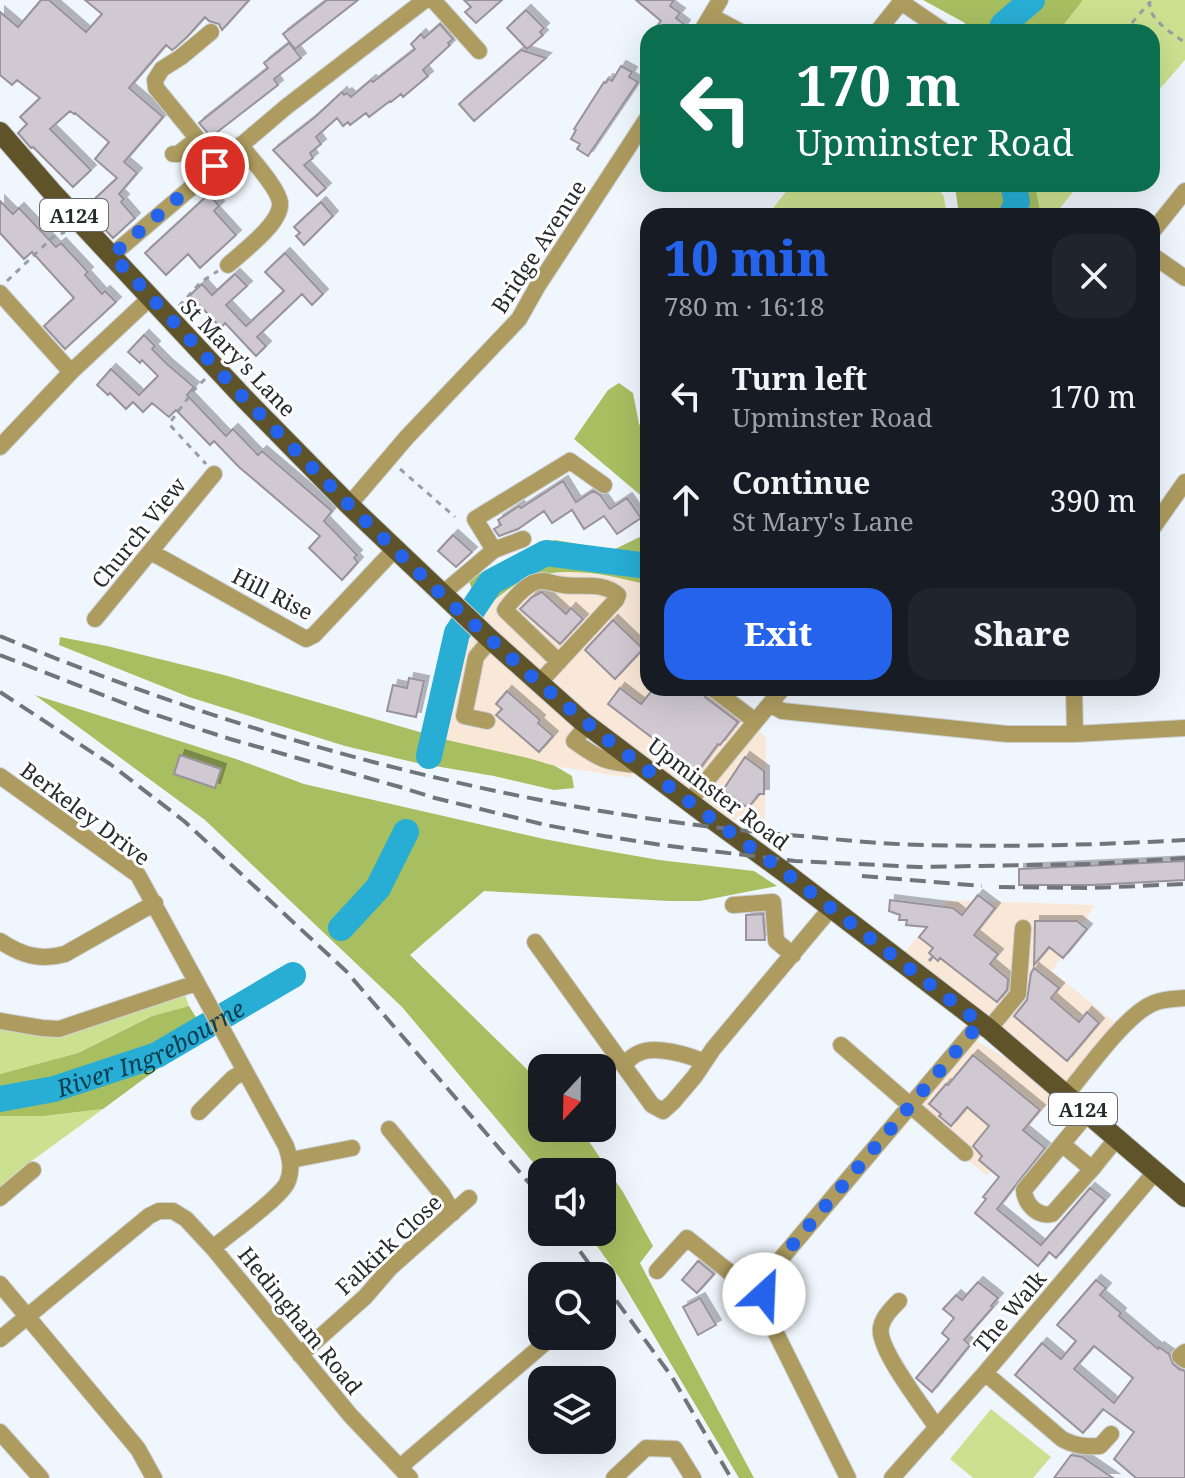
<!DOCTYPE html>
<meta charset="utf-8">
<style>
:root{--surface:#171b24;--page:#20242c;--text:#f1f3f6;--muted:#9ea1a6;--accent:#2563eb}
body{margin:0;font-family:"Noto Serif",serif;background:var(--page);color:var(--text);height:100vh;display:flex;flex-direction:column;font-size:30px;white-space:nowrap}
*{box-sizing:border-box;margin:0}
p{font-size:26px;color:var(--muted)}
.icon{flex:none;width:44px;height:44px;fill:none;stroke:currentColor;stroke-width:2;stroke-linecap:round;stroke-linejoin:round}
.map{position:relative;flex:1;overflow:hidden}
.side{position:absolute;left:640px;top:208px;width:520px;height:488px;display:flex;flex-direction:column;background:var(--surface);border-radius:24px;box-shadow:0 8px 32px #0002}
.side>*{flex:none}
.hud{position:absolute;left:640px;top:24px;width:520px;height:168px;border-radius:24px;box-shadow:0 8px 32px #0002;background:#0b6e4f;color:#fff;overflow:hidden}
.needle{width:52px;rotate:202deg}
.buttons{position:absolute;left:528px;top:1054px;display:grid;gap:16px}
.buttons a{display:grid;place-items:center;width:88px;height:88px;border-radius:16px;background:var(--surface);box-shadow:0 8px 32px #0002;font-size:40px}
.pin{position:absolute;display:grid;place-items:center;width:68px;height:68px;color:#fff;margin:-34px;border:4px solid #fff;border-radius:50%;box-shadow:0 2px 8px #0007}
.me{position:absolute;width:88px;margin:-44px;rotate:25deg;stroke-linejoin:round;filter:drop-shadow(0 0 6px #0008)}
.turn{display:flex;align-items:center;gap:28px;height:168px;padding:0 24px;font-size:36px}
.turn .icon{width:104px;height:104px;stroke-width:2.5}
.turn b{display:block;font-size:56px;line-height:68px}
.round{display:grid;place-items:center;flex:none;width:84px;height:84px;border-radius:24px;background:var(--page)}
.summary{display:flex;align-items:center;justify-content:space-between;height:136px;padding:0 24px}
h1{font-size:48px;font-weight:800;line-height:60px;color:var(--accent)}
.primary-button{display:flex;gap:16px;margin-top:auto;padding:16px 24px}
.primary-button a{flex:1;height:92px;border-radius:24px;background:var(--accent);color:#fff;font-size:32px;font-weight:800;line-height:92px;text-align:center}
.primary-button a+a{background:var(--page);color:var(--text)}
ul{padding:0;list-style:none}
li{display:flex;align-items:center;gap:24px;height:104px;padding:0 24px}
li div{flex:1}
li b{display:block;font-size:30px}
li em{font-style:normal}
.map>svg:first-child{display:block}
</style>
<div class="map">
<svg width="1185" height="1478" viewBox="0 0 1185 1478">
<defs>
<filter id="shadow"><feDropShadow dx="5" dy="-5" stdDeviation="0" flood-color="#0004"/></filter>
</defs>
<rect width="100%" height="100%" fill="#f0f6fd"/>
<path fill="#f9e8d7" d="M574 571 622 579 648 585V688H705L766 737 765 821 712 819 640 765 630 778 555 766 435 737 457 640 489 604 529 577Z
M948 900 1095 905 1052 971 1114 1022 1060 1090 987 1176 906 1108 968 1036 1054 1086 899 959Z"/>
<path fill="#cce190" d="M1083 0H1185V60L1152 98V32H1058Z
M792 184H935L944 197 947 216H767Z
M1035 184H1079L1054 216H1041Z
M183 989 189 1006 152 1016 78 1053 0 1074V1025L39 1032Z
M103 1109 18 1171 0 1188V1116H44Z
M991 1409 1051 1457 1033 1478H973L950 1459Z"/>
<path fill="#a7be61" d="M923 0H1083L1058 32H965V23Z
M950 184H1035L1041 216H959L956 193Z
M619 383 633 393 639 424 648 435V503L645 499 574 439 608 390Z
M648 533V585C610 575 570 566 531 577 517 581 502 595 489 604L474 594 468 579 555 540 613 550Z
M60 637 107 646 224 675 447 740 528 758 555 766 572 776 574 788 554 790 494 776 417 763 345 746 189 697 59 645Z
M35 695 236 759 304 784 544 839 602 850 659 860 754 871 777 886 700 901H669L484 891 410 955 542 1084V1128H580L623 1192 653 1246 640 1263 754 1478H739L619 1277 587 1232H602V1172L542 1173 402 1007 205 820Z
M189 1006 206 1033 103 1109 44 1116H0V1074L78 1053 152 1016Z"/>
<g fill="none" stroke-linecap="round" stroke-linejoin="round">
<g stroke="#28add5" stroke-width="26">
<path d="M1000 32 1003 25 1032 0"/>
<path d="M1011 216 1017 202 1013 184"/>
<path d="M429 756 457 633 491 582 546 553 648 566"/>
<path d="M341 928 378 888 406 832"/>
<path id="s1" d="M0 1099 54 1089 157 1055 293 975"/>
</g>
</g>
<path fill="#d0c9d2" stroke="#99929b" stroke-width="2" fill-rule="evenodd" filter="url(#shadow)" d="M41 0H49L86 32 102 14 85 0H249L222 30 219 24 209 21 205 17 187 37 175 48 172 50 166 45 129 88 163 117 124 162 137 173 119 194 124 199 121 202 135 218 113 238 85 208 117 178 95 159 109 142 75 113 74 114 70 111 50 129 91 170 73 187 33 147 31 148 18 133 27 124 20 117 40 98 17 80 12 85 0 75V12L18 27Z
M327 0H358L295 49 283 34Z
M464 0H502L476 23 465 12 471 7Z
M636 0H674L670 6 680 13 676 18 685 25 680 32H652L661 21Z
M526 10 544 28 540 32 543 35 527 49 507 28Z
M440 24 453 39 448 43 450 45 423 70 428 76 403 97 401 94 391 102 390 101 369 117 366 113 350 125 348 122 343 126 337 118 316 137 321 144 310 153 313 158 304 165 326 188 317 196 273 150 314 118 342 92 344 95 347 93 351 97 371 80 373 82 415 49 411 44 421 34 424 38Z
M289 43 301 58 274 79 278 85 211 137 199 123 268 68 264 63Z
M521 50 546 58 474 121 459 104Z
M621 66 632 72 629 77 638 82 588 156 577 149 580 144 571 139 576 130 574 129 604 82 606 83 608 79 612 81Z
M209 194 219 206 214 211 236 235 200 268 188 254 166 275 145 253Z
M0 201 13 214 19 208 56 247 61 243 88 272 85 275 102 294 105 291 116 302 65 349 44 326 74 298 32 252 24 259 0 233Z
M321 202 333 216 304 245 296 236 300 233 294 227Z
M285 253 323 294 312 305 302 294 257 337 266 346 256 356 225 323 221 328 190 295 202 284 212 295 235 274 247 286 226 305 246 326 284 291 265 272Z
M144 335 155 346 152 349 167 364 194 387 187 395 226 436 233 429 258 455 262 451 332 511 324 521 357 555 354 558 358 562 342 580 309 548 320 536 239 467 214 441 210 445 176 410 169 417 152 403 143 412 133 402 126 409 110 393 108 395 97 385 111 369 139 395 158 376 142 360 140 363 128 352Z
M563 481 576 502 593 491 600 495 610 509 627 498 641 518 617 534 604 516 584 529 572 510 552 523 544 511 518 529 499 536 494 529 501 525 498 520 519 506 521 508Z
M453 535 472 552 456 567 438 551Z
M542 592 566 614 571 608 583 619 560 644 520 609 532 597Z
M613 620 643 649 615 679 585 650Z
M409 678 424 681 416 717 387 711 393 685 407 688Z
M620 688 641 704 654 688H701L705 697 738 722 720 745 718 744 697 772 608 704Z
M507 691 540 720 538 723 553 736 539 752 496 715 502 709 496 704Z
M180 755 221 769 215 788 174 774Z
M745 757 764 771V794H759L748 808 723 790Z
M1185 861V880L1092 885H1019V869Z
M978 895 995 908 974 935 998 954 990 964 1008 979 1007 990 997 1002 940 958 938 961 929 953 933 948 919 937 927 927 906 925 907 920H899L900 915 889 911 890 900 953 908 962 915Z
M763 914 765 940H746V915Z
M1035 921H1077L1087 929 1063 958 1049 947 1034 965Z
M1034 968 1059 988 1051 998 1079 1022 1087 1012 1099 1023 1067 1061 1014 1016 1027 1000 1031 973Z
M973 1055 1040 1110 1023 1130 1045 1148 997 1209 1041 1245 1090 1188 1105 1200 1056 1258 1049 1252 1038 1266 975 1213 986 1199 983 1197 999 1177 979 1160 982 1156 973 1146 989 1126 967 1107 951 1126 939 1116 941 1114 929 1104 946 1084 948 1085Z
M698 1261 714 1274 697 1293 682 1280Z
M1096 1280 1106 1288 1100 1295 1121 1313 1119 1316 1158 1349 1159 1347 1169 1354 1173 1364 1179 1369 1185 1371V1478H1136L1114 1459 1134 1432 1103 1409 1083 1433 1015 1375 1042 1343 1061 1359 1076 1341 1057 1325ZM1094 1346 1133 1378 1114 1403 1074 1369Z
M978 1282 998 1298 991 1306 993 1307 964 1340 970 1345 932 1392 916 1378 949 1339 942 1333 954 1318 943 1309 956 1295 962 1300Z
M700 1298 716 1325 698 1335 683 1307Z
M1071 1455 1082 1457 1113 1478H1054Z"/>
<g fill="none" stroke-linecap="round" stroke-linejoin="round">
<defs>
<path id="minor" d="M433 0 479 51
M711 16 741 32
M211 32 181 57 162 69 155 80 156 88 210 154 215 166
M701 32 720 0
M877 32 901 2 945 32
M173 154H178L197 139
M1152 232 1185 191
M112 255 286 107 425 0
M1152 255 1185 278
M228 265C242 252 282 223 280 203 279 189 250 157 240 145
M0 293 71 372
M0 447 71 372 150 298
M349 505 407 437 519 319 537 287 648 117
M1152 529 1185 482
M494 550 523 539
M151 552 306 639 314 635 395 549
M442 594 494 550 475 519 570 461 604 485
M95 619 214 474
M539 683 616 600 618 595C602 581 583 588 563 585 551 584 545 578 533 583 523 588 511 601 505 610L559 662
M712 688 755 721
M1074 688 1075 734
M770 704 782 711 1007 734H1075L1185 728
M487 721 464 716 476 657 486 645 489 638
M588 724 574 741C600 760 607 763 640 765
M0 776 138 875 286 1146C290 1158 293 1170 287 1183 278 1200 229 1234 213 1248
M689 802 783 688
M733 905 773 902 776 941 793 955
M0 941C21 955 40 961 65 954L155 903
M535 942 652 1105 663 1111 673 1102 695 1076 713 1049 831 908
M0 1021 42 1028 59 1029 196 983
M989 1029 1018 994 1023 928
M841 1045 965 1153
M623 1065C628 1061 633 1055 639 1053 655 1045 689 1055 704 1062
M1066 1095C1086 1071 1127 1013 1154 1003 1163 999 1175 999 1185 998
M199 1112 233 1078 244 1071
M1088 1113 1062 1144 1092 1169 1117 1138
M389 1129 442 1194 453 1213
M1062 1144 1024 1190C1025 1204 1037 1217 1052 1214L1092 1169
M291 1160 352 1148
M0 1198 33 1170
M657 1271 687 1238 754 1292 764 1294
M0 1284 138 1449 154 1478
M899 1301C891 1309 883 1317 881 1327 876 1348 925 1409 937 1428
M0 1339 149 1216 159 1211H173L186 1219 213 1248 350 1415 410 1478
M1185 1352 1180 1356 1185 1360
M300 1355 365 1297 390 1268 469 1198
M985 1373 1062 1439C1075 1446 1086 1447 1100 1446L1111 1434
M0 1432 41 1478
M400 1467 553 1336
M614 1478 646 1448 675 1449 693 1478
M848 1478 768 1317C763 1298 765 1284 774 1267L980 1023
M892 1478 985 1373 1156 1171"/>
<path id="major" d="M0 132 52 192 244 398 349 505 489 638 582 721 712 819 787 874 989 1029 1185 1197"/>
</defs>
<use href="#minor" stroke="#ccd1d8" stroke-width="18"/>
<use href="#major" stroke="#ccd1d8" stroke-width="22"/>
<path stroke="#999ea3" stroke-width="3" stroke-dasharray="6 6" stroke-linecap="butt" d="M1150 1C1147 20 1172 32 1185 43
M1124 32 1149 3
M7 281 53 237 65 232
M179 306 201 282 218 271
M205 379 193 391 169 424 206 464
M400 469 455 517
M929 961 937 952"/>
<use href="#minor" stroke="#ad9b5f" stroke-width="16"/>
<use href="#major" stroke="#5f5329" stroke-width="20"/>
<path stroke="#71757a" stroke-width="4" stroke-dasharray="16 8" stroke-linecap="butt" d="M0 636C257 742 524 813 801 836 842 840 882 844 923 845 1010 847 1098 845 1185 840
M0 655 144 711 230 739 400 787 435 798 546 825 604 836 661 845 795 861 919 867 1091 864 1185 858
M0 692 110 764 184 821 346 971 530 1184 542 1199
M862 876 982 886
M999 887 1092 888 1185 884
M566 1232 598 1276
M602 1281 672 1377 731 1478"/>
</g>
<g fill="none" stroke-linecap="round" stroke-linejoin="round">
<path stroke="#2563eb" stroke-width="14" stroke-dasharray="0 25.2" d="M215 166 112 255 244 398 349 505 448 601 539 683 605 738 712 819 787 874 980 1023 774 1267 766 1284 764 1294"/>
</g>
<g text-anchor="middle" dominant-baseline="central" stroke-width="6" stroke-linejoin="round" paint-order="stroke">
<g fill="#fff" stroke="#686b6d" stroke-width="2">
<rect x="40" y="199" width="68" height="32" rx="6"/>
<rect x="1049" y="1093" width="68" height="32" rx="6"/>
</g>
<g font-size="20" font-weight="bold" fill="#282b2e">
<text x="74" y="215">A124</text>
<text x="1083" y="1109">A124</text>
</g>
<g font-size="22" fill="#282b2e" stroke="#fff">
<text transform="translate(538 246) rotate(-57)">Bridge Avenue</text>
<text transform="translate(239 357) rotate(46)">St Mary's Lane</text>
<text transform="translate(138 532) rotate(-51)">Church View</text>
<text transform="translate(273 593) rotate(27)">Hill Rise</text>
<text transform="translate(719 793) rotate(37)">Upminster Road</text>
<text transform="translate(86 813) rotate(37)">Berkeley Drive</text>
<text transform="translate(388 1244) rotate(-43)">Falkirk Close</text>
<text transform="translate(1009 1311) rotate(-50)">The Walk</text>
<text transform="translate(301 1320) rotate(51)">Hedingham Road</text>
</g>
<g font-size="24" font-style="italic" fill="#063e4f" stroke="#fff">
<text stroke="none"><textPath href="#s1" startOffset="160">River Ingrebourne</textPath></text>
</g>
</g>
</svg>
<div class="buttons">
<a><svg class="needle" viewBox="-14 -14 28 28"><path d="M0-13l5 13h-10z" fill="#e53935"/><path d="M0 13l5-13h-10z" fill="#9ea1a6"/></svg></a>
<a><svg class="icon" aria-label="sound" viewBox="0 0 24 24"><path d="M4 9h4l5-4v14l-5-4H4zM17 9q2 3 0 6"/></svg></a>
<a><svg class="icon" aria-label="search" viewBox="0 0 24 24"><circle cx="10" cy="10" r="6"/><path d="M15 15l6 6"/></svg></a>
<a><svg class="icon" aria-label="layers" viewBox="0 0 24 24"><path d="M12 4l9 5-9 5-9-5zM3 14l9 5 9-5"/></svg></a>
</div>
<div class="pin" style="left:215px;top:166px;background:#d93025"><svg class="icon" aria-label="arrive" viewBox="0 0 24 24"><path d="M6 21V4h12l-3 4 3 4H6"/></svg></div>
<svg class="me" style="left:764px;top:1294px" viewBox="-20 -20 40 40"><circle r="19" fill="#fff"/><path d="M0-13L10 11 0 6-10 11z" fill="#2563eb"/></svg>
<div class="hud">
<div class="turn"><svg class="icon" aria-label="left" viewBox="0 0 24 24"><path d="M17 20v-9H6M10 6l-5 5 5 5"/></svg><div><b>170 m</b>Upminster Road</div></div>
</div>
<section class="side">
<div class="summary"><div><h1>10 min</h1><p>780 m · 16:18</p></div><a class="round"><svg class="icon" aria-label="close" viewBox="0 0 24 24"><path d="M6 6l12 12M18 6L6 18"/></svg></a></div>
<ul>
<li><svg class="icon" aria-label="left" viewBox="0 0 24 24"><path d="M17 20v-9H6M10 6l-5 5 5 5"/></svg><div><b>Turn left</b><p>Upminster Road</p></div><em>170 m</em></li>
<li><svg class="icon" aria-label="ahead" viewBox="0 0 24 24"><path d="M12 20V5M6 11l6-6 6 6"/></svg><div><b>Continue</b><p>St Mary's Lane</p></div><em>390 m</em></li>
</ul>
<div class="primary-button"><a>Exit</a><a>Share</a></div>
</section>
</div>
